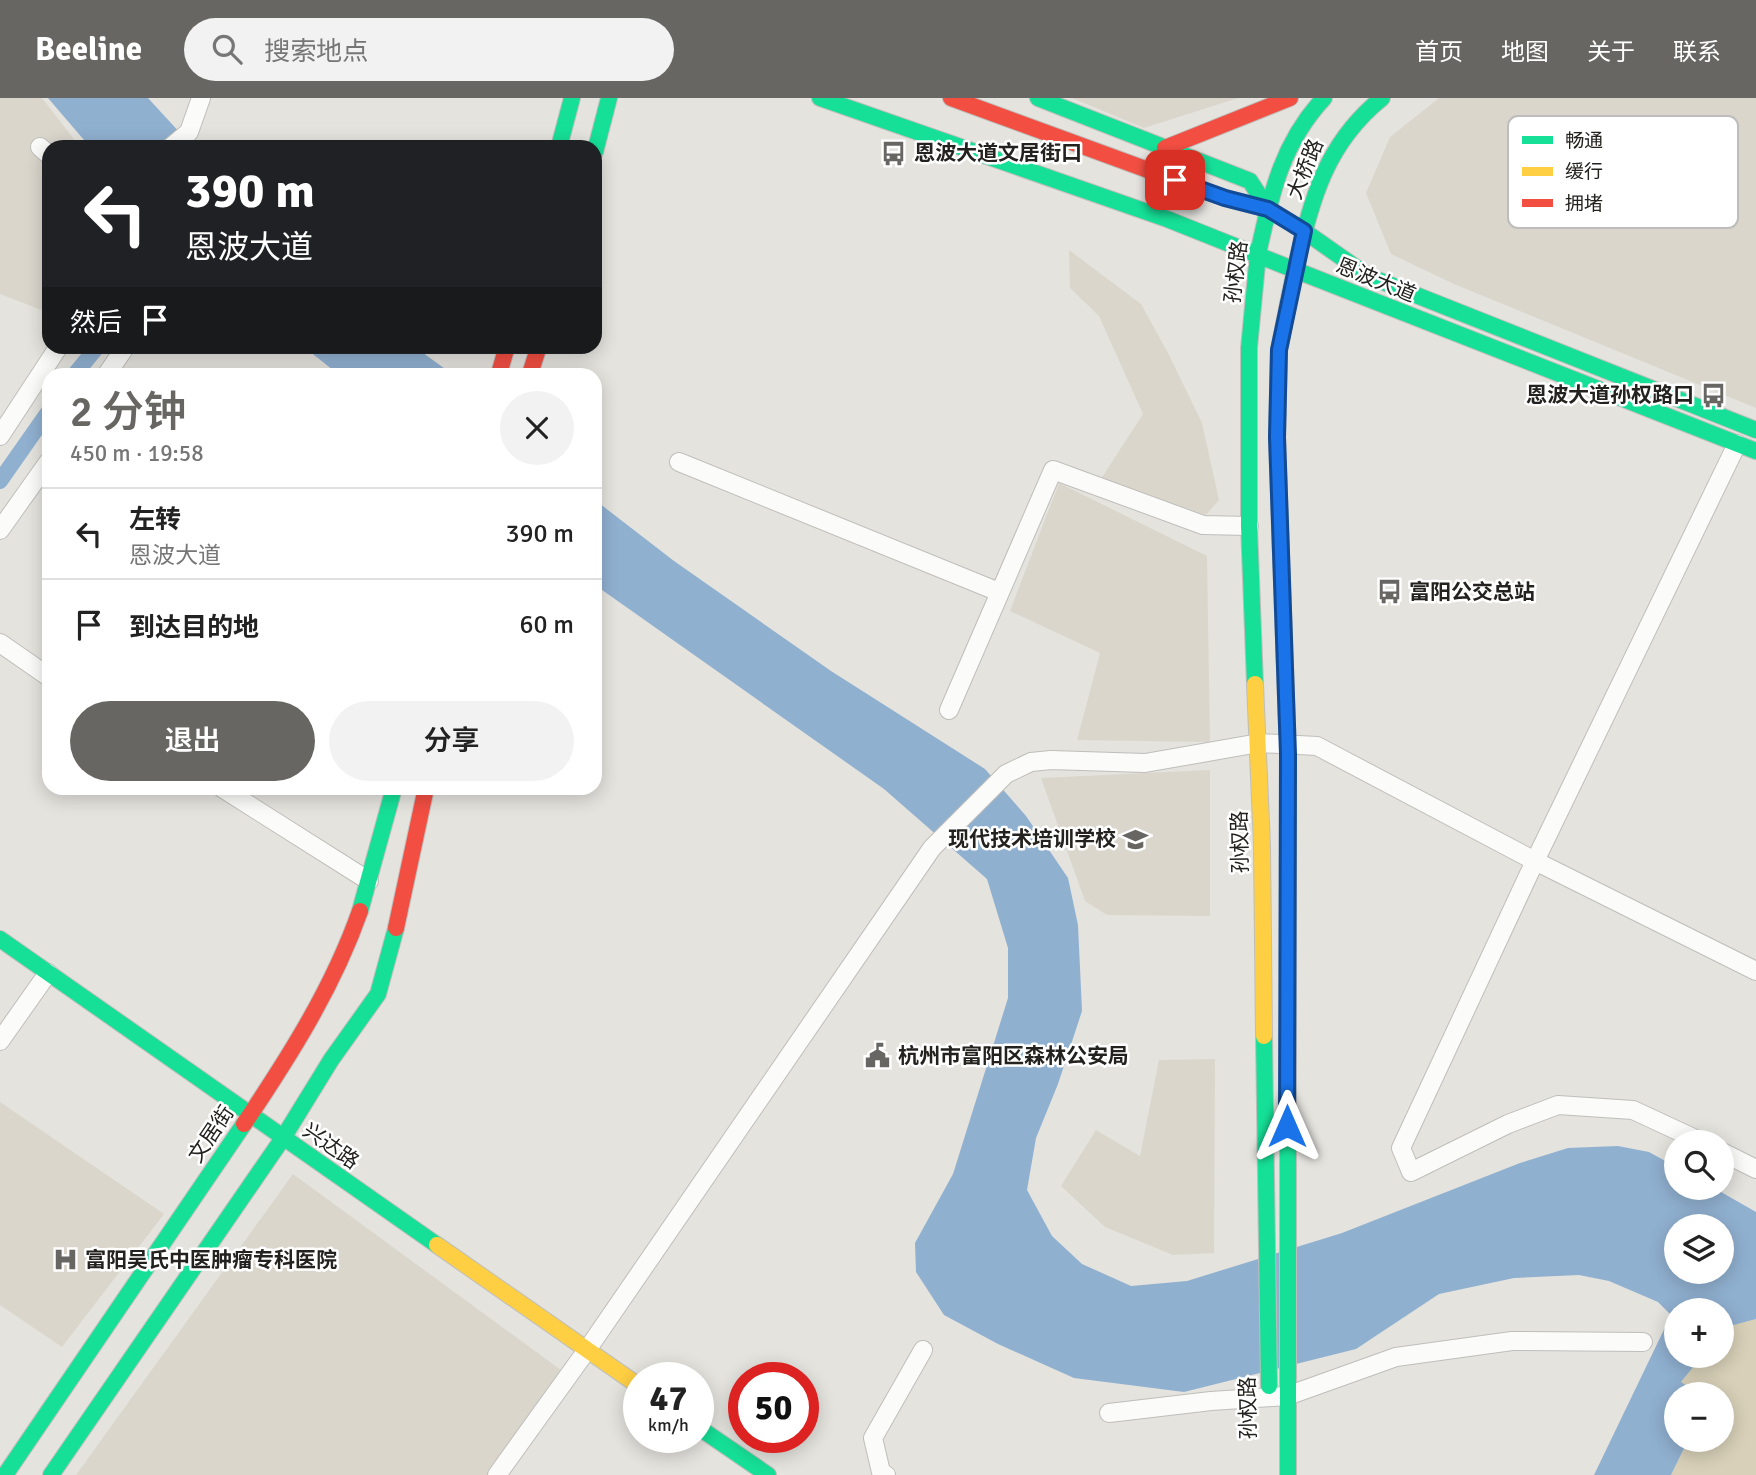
<!DOCTYPE html>
<html lang="zh">
<meta charset="utf-8">
<style>
:root{--surface:#fff;--page:#f2f2f2;--text:#222;--muted:#767676;--line:#e0e0e0;--accent:#676662}
body{margin:0;font-family:Signika,"Noto Sans SC",sans-serif;background:var(--page);color:var(--text);height:100vh;display:flex;flex-direction:column;font-size:26px;white-space:nowrap}
*{box-sizing:border-box;margin:0}
p{font-size:23px;color:var(--muted)}
.icon{flex:none;width:38px;height:38px;fill:none;stroke:currentColor;stroke-width:2;stroke-linecap:round;stroke-linejoin:round}
.map{position:relative;flex:1;overflow:hidden}
.side{position:absolute;left:42px;top:270px;width:560px;height:427px;display:flex;flex-direction:column;background:var(--surface);border-radius:21px;box-shadow:0 4px 18px #0003}
.side>*{flex:none}
.hud{position:absolute;left:42px;top:42px;width:560px;height:214px;border-radius:21px;box-shadow:0 4px 18px #0003;background:#202124;color:#fff;overflow:hidden}
.fabs{position:absolute;left:1664px;top:1032px;display:grid;gap:14px}
.fabs a{display:grid;place-items:center;width:70px;height:70px;border-radius:50%;background:var(--surface);box-shadow:0 4px 18px #0003;font-size:35px}
.speed{position:absolute;left:623px;top:1264px;display:flex;gap:14px;font-size:35px;font-weight:700;text-align:center}
.speed>*{display:grid;place-content:center;width:91px;height:91px;border-radius:50%;background:var(--surface);box-shadow:0 4px 18px #0003;line-height:1}
.speed small{font-size:18px;font-weight:400}
.speed .limit{border:10px solid #d22;background:#fff;color:#111}
.pin{position:absolute;display:grid;place-items:center;width:60px;height:60px;color:#fff;margin:-30px;border-radius:14px;box-shadow:0 4px 10px #0006}
.me{position:absolute;width:77px;margin:-38px;rotate:0deg;stroke-linejoin:round;filter:drop-shadow(0 0 5px #0008)}
.turn{display:flex;align-items:center;gap:24px;height:147px;padding:0 28px;font-size:32px}
.turn .icon{width:91px;height:91px;stroke-width:2.5}
.turn b{display:block;font-size:49px;line-height:60px}
.then{display:flex;align-items:center;height:66px;padding:0 28px;background:#0003;gap:14px;font-size:26px}
.round{display:grid;place-items:center;flex:none;width:74px;height:74px;border-radius:37px;background:var(--page)}
.overview{display:flex;align-items:center;justify-content:space-between;height:119px;padding:0 28px}
h1{font-size:42px;font-weight:600;line-height:52px;color:var(--accent)}
.button{display:flex;gap:14px;margin-top:auto;padding:14px 28px}
.button a{flex:1;height:80px;border-radius:42px;background:var(--accent);color:#fff;font-size:28px;font-weight:600;line-height:80px;text-align:center}
.button a+a{background:var(--page);color:var(--text)}
ul{padding:0;list-style:none}
li{display:flex;align-items:center;gap:21px;height:91px;padding:0 28px;border-top:2px solid var(--line)}
li div{flex:1}
li b{display:block;font-size:26px}
li em{font-style:normal}
header{display:flex;align-items:center;gap:42px;box-sizing:border-box;height:98px;padding:0 35px;background:var(--accent);color:#fff}
header strong{font-size:33px}
nav{display:flex;gap:38px;margin-inline-start:auto;font-size:24px}
.search{width:490px;height:63px;background:var(--page);display:flex;align-items:center;gap:18px;box-sizing:border-box;padding:0 24px;border-radius:38px;color:var(--muted);font-size:26px}
.map>svg:first-child{display:block}
</style>
<header>
<strong>Beeline</strong>
<div class="search"><svg class="icon" aria-label="search" viewBox="0 0 24 24"><circle cx="10" cy="10" r="6"/><path d="M15 15l6 6"/></svg>搜索地点</div>
<nav><a>首页</a><a>地图</a><a>关于</a><a>联系</a></nav>
</header>
<div class="map">
<svg width="1756" height="1377" viewBox="0 0 1756 1377">
<rect width="100%" height="100%" fill="#e4e3de"/>
<path fill="#dad6cc" d="M0 0H42L80 49H49V215L0 196Z
M1072 0H1238L1144 30Z
M1439 0H1756V310L1454 186 1391 156 1366 95 1390 39Z
M1069 152 1141 206 1169 257 1202 325 1219 402 1206 417 1101 381 1143 316 1099 218 1070 190Z
M1059 385 1207 458 1210 644 1077 642 1100 555 1010 513Z
M1210 672V818L1107 817 1085 803 1041 680Z
M1215 961 1214 1155 1173 1157 1105 1129 1061 1088 1096 1032 1140 1058 1159 962Z
M0 1004 164 1116 62 1249 0 1207Z
M293 1076 565 1275 492 1377H76Z"/>
<path fill="#d8d0b8" d="M1756 1221V1377H1671L1688 1342H1722V1297H1690L1692 1291 1681 1284 1702 1258H1722C1722 1223 1724 1230 1756 1221Z"/>
<path fill="#90b0d0" fill-rule="evenodd" d="M48 0H148L193 49H90Z
M304 249H415L452 276H338Z
M595 402 674 463 831 573 985 671 1026 718 1068 780 1078 827 1082 913 1058 986 1036 1040 1027 1092 1052 1138 1082 1166 1131 1188 1187 1183 1342 1135 1520 1065 1568 1050 1618 1048 1649 1054 1676 1069V1090H1714L1756 1114V1221L1726 1229 1722 1234V1213H1676V1258H1702L1681 1284 1692 1291 1690 1297H1676V1342H1688L1671 1377H1594L1671 1217 1658 1204 1609 1183 1579 1177 1514 1180 1439 1196 1356 1251 1184 1294 1074 1280 998 1246 944 1217 916 1174 915 1145 953 1076 1008 900V850L987 781 884 691 595 487ZM1676 1129H1722V1174H1676Z"/>
<g fill="none" stroke-linecap="round" stroke-linejoin="round">
<path stroke="#90b0d0" stroke-width="16" d="M75 276 98 248
M0 383 49 313"/>
<defs>
<path id="street" d="M40 49 49 57
M171 49 189 34 201 0
M107 276 126 248
M0 338 59 248
M679 364 999 494
M0 432 49 363
M0 545 49 579
M949 612 1053 372 1203 427 1249 428
M222 690 369 783
M0 943 48 875
M1704 1045 1633 1012 1558 1007 1508 1026 1411 1074 1401 1050 1535 763 1737 346
M1722 1054 1756 1071
M1109 1315 1211 1303 1287 1298 1396 1259 1512 1243 1643 1244
M497 1377 587 1252 932 750 1006 676 1031 664 1051 662 1145 665 1259 645 1317 648 1535 763 1756 873
M886 1377 881 1374 873 1340 923 1252"/>
<path id="fast" d="M820 0 1167 121 1295 172C1312 102 1324 47 1382 0
M1038 0 1250 83 1268 111
M559 49 572 0
M595 54 609 0
M1148 72 1225 100 1268 111 1304 133
M1304 133 1368 178 1756 332
M1258 156C1271 97 1281 46 1324 0
M1288 206 1295 172 1756 353
M1281 457 1288 656V1377
M1255 586 1249 428V250L1258 156
M360 813 394 690
M0 841 437 1147
M1264 938 1269 1288
M698 1329 768 1377
M5 1377 244 1026
M51 1377 283 1040 331 962 378 896 396 830"/>
<path id="slow" d="M1281 457 1277 339 1279 252 1288 206
M1255 586 1262 748 1264 938
M437 1147 639 1288"/>
<path id="jam" d="M951 0 1148 72
M1165 50 1290 0
M499 276 507 248
M530 276 539 248
M396 830 426 690
M244 1026C289 959 333 890 360 813"/>
</defs>
<use href="#street" stroke="#bfbebb" stroke-width="20"/>
<use href="#fast" stroke="#bfbebb" stroke-width="18"/>
<use href="#slow" stroke="#bfbebb" stroke-width="18"/>
<use href="#jam" stroke="#bfbebb" stroke-width="18"/>
<use href="#street" stroke="#fbfbfa" stroke-width="18"/>
<use href="#fast" stroke="#16e098" stroke-width="16"/>
<use href="#slow" stroke="#ffcf43" stroke-width="16"/>
<use href="#jam" stroke="#f24e42" stroke-width="16"/>
</g>
<g fill="none" stroke-linecap="round" stroke-linejoin="round">
<defs>
<path id="route" d="M1175 82 1225 100 1268 111 1304 133 1279 252 1277 339 1288 656 1287 1028"/>
</defs>
<use href="#route" stroke="#114b97" stroke-width="18"/>
<use href="#route" stroke="#1a73e8" stroke-width="12"/>
</g>
<defs>
<symbol id="bus-bare" viewBox="-9 -9 18 18"><path d="M-5-6H5V4H4V6H2V4H-2V6H-4V4H-5ZM-3.5-4V0h7V-4ZM-3.5 1.2v1.5H-2V1.2ZM2 1.2v1.5H3.5V1.2Z" fill="#676662" stroke="#fff" stroke-width="2.5" paint-order="stroke"/></symbol>
<symbol id="school-bare" viewBox="-9 -9 18 18"><path d="M0-5L7-2L0 1L-7-2ZM-4 1L0 2.5L4 1V4Q0 6-4 4Z" fill="#676662" stroke="#fff" stroke-width="2.5" paint-order="stroke"/></symbol>
<symbol id="civic-bare" viewBox="-9 -9 18 18"><path d="M-.6-6.5H3V-4.5H.6V-3L4-1V1h2V6H-6V1h2V-1L-.6-3ZM-1.2 2.5V6h2.4V2.5Z" fill="#676662" stroke="#fff" stroke-width="2.5" paint-order="stroke"/></symbol>
<symbol id="hospital-bare" viewBox="-9 -9 18 18"><path d="M-5-5h3v3.5h4V-5h3V5h-3V1.5h-4V5h-3Z" fill="#676662" stroke="#fff" stroke-width="2.5" paint-order="stroke"/></symbol>
</defs>
<g fill-rule="evenodd">
<use href="#bus-bare" x="876" y="38" width="35" height="35"/>
<use href="#bus-bare" x="1696" y="280" width="35" height="35"/>
<use href="#bus-bare" x="1372" y="476" width="35" height="35"/>
<use href="#school-bare" x="1118" y="724" width="35" height="35"/>
<use href="#civic-bare" x="860" y="940" width="35" height="35"/>
<use href="#hospital-bare" x="48" y="1144" width="35" height="35"/>
</g>
<g text-anchor="middle" dominant-baseline="central" stroke-width="5" stroke-linejoin="round" paint-order="stroke">
<g font-size="21" font-weight="bold" fill="#23221f" stroke="#fff" text-anchor="start">
<text x="914" y="55">恩波大道文居街口</text>
<text x="1694" y="297" text-anchor="end">恩波大道孙权路口</text>
<text x="1409" y="494">富阳公交总站</text>
<text x="1116" y="741" text-anchor="end">现代技术培训学校</text>
<text x="898" y="958">杭州市富阳区森林公安局</text>
<text x="85" y="1162">富阳吴氏中医肿瘤专科医院</text>
</g>
<g font-size="21" fill="#23221f" stroke="#fff">
<text transform="translate(1305 71) rotate(-68)">大桥路</text>
<text transform="translate(1236 174) rotate(-83)">孙权路</text>
<text transform="translate(1376 182) rotate(22)">恩波大道</text>
<text transform="translate(1240 744) rotate(-91)">孙权路</text>
<text transform="translate(211 1036) rotate(-56)">文居街</text>
<text transform="translate(331 1048) rotate(35)">兴达路</text>
<text transform="translate(1248 1310) rotate(-91)">孙权路</text>
</g>
</g>
<rect x="1508" y="18" width="230" height="112" rx="10" fill="#fff" stroke="#bdbdbc" stroke-width="2"/>
<rect x="1522" y="38" width="31" height="8" fill="#16e098"/>
<rect x="1522" y="69" width="31" height="9" fill="#ffcf43"/>
<rect x="1522" y="101" width="31" height="8" fill="#f24e42"/>
<g font-size="19" fill="#23221f">
<text x="1565" y="49">畅通</text>
<text x="1565" y="80">缓行</text>
<text x="1565" y="112">拥堵</text>
</g>
</svg>
<div class="fabs">
<a><svg class="icon" aria-label="search" viewBox="0 0 24 24"><circle cx="10" cy="10" r="6"/><path d="M15 15l6 6"/></svg></a>
<a><svg class="icon" aria-label="layers" viewBox="0 0 24 24"><path d="M12 4l9 5-9 5-9-5zM3 14l9 5 9-5"/></svg></a>
<a>+</a>
<a>−</a>
</div>
<div class="speed"><div>47<small>km/h</small></div><div class="limit">50</div></div>
<div class="pin" style="left:1175px;top:82px;background:#d93025"><svg class="icon" aria-label="arrive" viewBox="0 0 24 24"><path d="M6 21V4h12l-3 4 3 4H6"/></svg></div>
<svg class="me" style="left:1287px;top:1028px" viewBox="-20 -20 40 40"><path d="M0-17L14 15 0 8-14 15z" fill="#1a73e8" stroke="#fff" stroke-width="4"/></svg>
<div class="hud">
<div class="turn"><svg class="icon" aria-label="left" viewBox="0 0 24 24"><path d="M17 20v-9H6M10 6l-5 5 5 5"/></svg><div><b>390 m</b>恩波大道</div></div>
<div class="then">然后<svg class="icon" aria-label="arrive" viewBox="0 0 24 24"><path d="M6 21V4h12l-3 4 3 4H6"/></svg></div>
</div>
<section class="side">
<div class="overview"><div><h1>2 分钟</h1><p>450 m · 19:58</p></div><a class="round"><svg class="icon" aria-label="close" viewBox="0 0 24 24"><path d="M6 6l12 12M18 6L6 18"/></svg></a></div>
<ul>
<li><svg class="icon" aria-label="left" viewBox="0 0 24 24"><path d="M17 20v-9H6M10 6l-5 5 5 5"/></svg><div><b>左转</b><p>恩波大道</p></div><em>390 m</em></li>
<li><svg class="icon" aria-label="arrive" viewBox="0 0 24 24"><path d="M6 21V4h12l-3 4 3 4H6"/></svg><div><b>到达目的地</b></div><em>60 m</em></li>
</ul>
<div class="button"><a>退出</a><a>分享</a></div>
</section>
</div>
